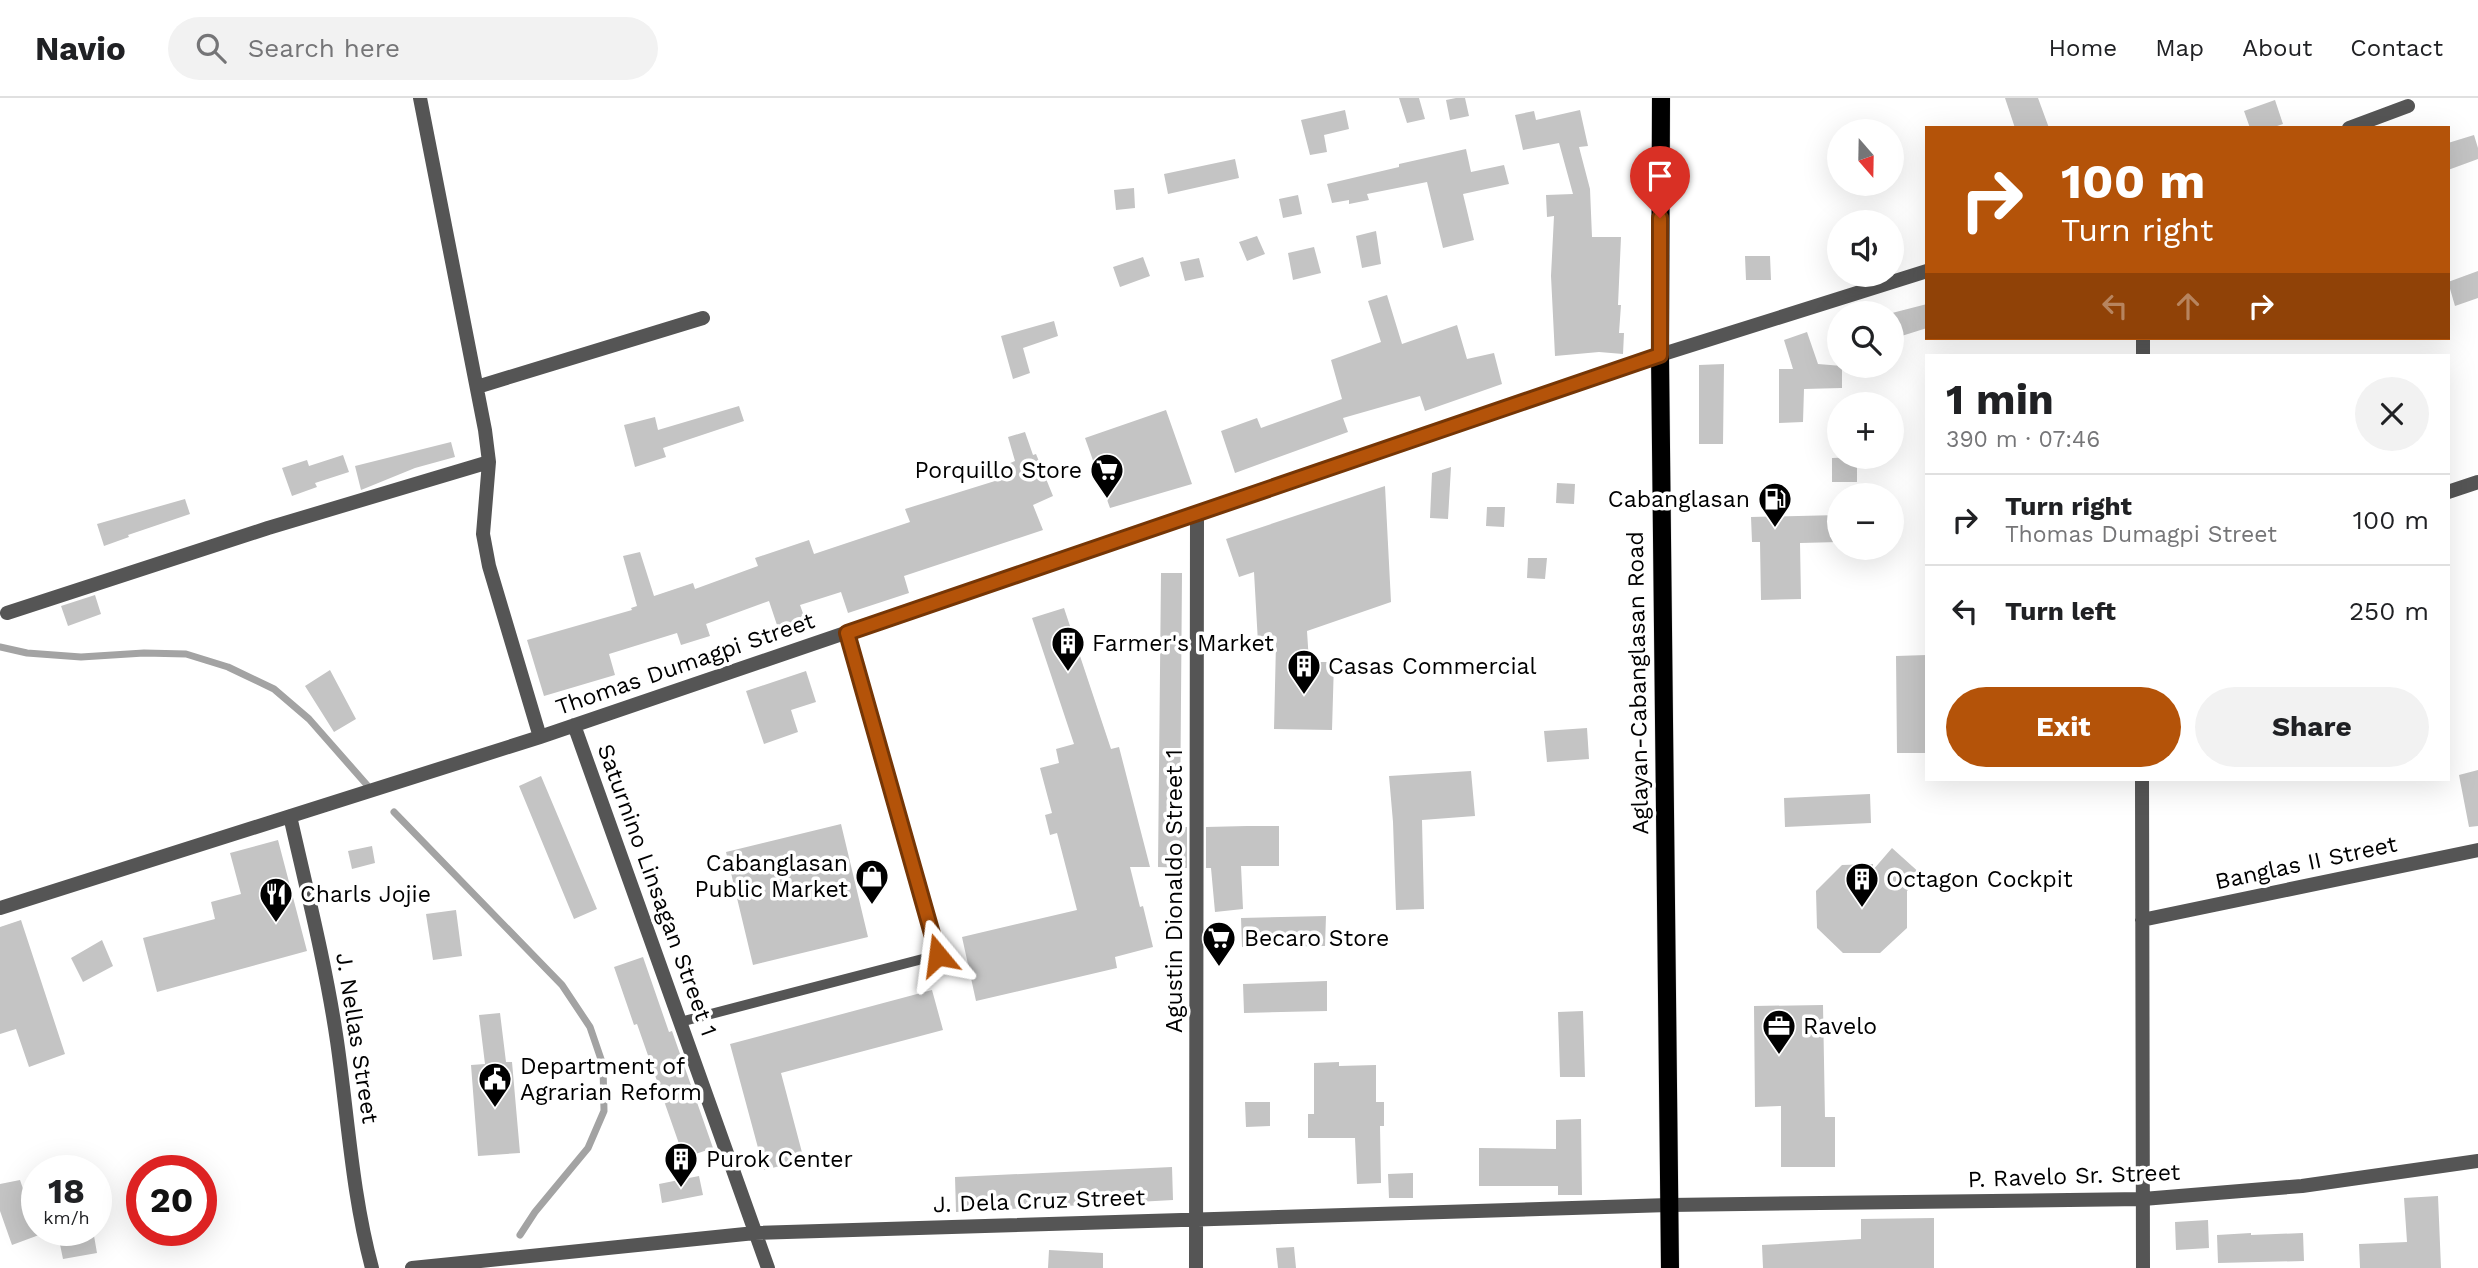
<!DOCTYPE html>
<meta charset="utf-8">
<style>
:root{--surface:#fff;--page:#f2f2f2;--text:#202124;--muted:#757577;--line:#e0e0e0;--accent:#b45309}
body{margin:0;font-family:"Work Sans",sans-serif;background:var(--page);color:var(--text);height:100vh;display:flex;flex-direction:column;font-size:26px;white-space:nowrap}
*{box-sizing:border-box;margin:0}
p{font-size:23px;color:var(--muted)}
.icon{flex:none;width:38px;height:38px;fill:none;stroke:currentColor;stroke-width:2;stroke-linecap:round;stroke-linejoin:round}
.map{position:relative;flex:1;overflow:hidden}
.details{position:absolute;left:1925px;top:256px;width:525px;height:427px;display:flex;flex-direction:column;background:var(--surface);border-radius:0px;box-shadow:0 7px 28px #0002}
.details>*{flex:none}
.banner{position:absolute;left:1925px;top:28px;width:525px;height:214px;border-radius:0px;box-shadow:0 7px 28px #0002;background:#b45309;color:#fff;overflow:hidden}
.needle{width:46px;rotate:160deg}
.controls{position:absolute;left:1827px;top:21px;display:grid;gap:14px}
.controls a{display:grid;place-items:center;width:77px;height:77px;border-radius:50%;background:var(--surface);box-shadow:0 7px 28px #0002;font-size:35px}
.speed{position:absolute;left:21px;top:1057px;display:flex;gap:14px;font-size:35px;font-weight:700;text-align:center}
.speed>*{display:grid;place-content:center;width:91px;height:91px;border-radius:50%;background:var(--surface);box-shadow:0 7px 28px #0002;line-height:1}
.speed small{font-size:18px;font-weight:400}
.speed .limit{border:10px solid #d22;background:#fff;color:#111}
.pin{position:absolute;display:grid;place-items:center;width:60px;height:60px;color:#fff;margin:-72px -30px;border-radius:50% 50% 50% 0;rotate:-45deg;box-shadow:0 0 7px #0007}
.pin .icon{rotate:45deg}
.me{position:absolute;width:77px;margin:-38px;rotate:344deg;stroke-linejoin:round;filter:drop-shadow(0 0 5px #0008)}
.turn{display:flex;align-items:center;gap:24px;height:147px;padding:0 21px;font-size:32px}
.turn .icon{width:91px;height:91px;stroke-width:2.5}
.turn b{display:block;font-size:49px;line-height:60px}
.lanes{display:flex;align-items:center;height:66px;padding:0 21px;background:#0003;justify-content:center;gap:35px;direction:ltr}
.lanes .off{opacity:.35}
.round{display:grid;place-items:center;flex:none;width:74px;height:74px;border-radius:37px;background:var(--page)}
.overview{display:flex;align-items:center;justify-content:space-between;height:119px;padding:0 21px}
h1{font-size:42px;font-weight:700;line-height:52px}
.cta{display:flex;gap:14px;margin-top:auto;padding:14px 21px}
.cta a{flex:1;height:80px;border-radius:42px;background:var(--accent);color:#fff;font-size:28px;font-weight:700;line-height:80px;text-align:center}
.cta a+a{background:var(--page);color:var(--text)}
ul{padding:0;list-style:none}
li{display:flex;align-items:center;gap:21px;height:91px;padding:0 21px;border-top:2px solid var(--line)}
li div{flex:1}
li b{display:block;font-size:26px}
li em{font-style:normal}
header{display:flex;align-items:center;gap:42px;box-sizing:border-box;height:98px;padding:0 35px;background:var(--surface);border-bottom:2px solid var(--line)}
header strong{font-size:33px}
nav{display:flex;gap:38px;margin-inline-start:auto;font-size:24px}
.search{width:490px;height:63px;background:var(--page);display:flex;align-items:center;gap:18px;box-sizing:border-box;padding:0 24px;border-radius:38px;color:var(--muted);font-size:26px}
.map>svg:first-child{display:block}
</style>
<header>
<strong>Navio</strong>
<div class="search"><svg class="icon" aria-label="search" viewBox="0 0 24 24"><circle cx="10" cy="10" r="6"/><path d="M15 15l6 6"/></svg>Search here</div>
<nav><a>Home</a><a>Map</a><a>About</a><a>Contact</a></nav>
</header>
<div class="map">
<svg width="2478" height="1170" viewBox="0 0 2478 1170">
<rect width="100%" height="100%" fill="#fff"/>
<g fill="none" stroke-linecap="round" stroke-linejoin="round">
<path stroke="#a3a3a3" stroke-width="7" d="M0 549 27 555 81 559 144 555 186 556 228 569 274 591 309 621 367 687
M394 714 562 887 590 929 603 967 604 1013 588 1050 535 1114 520 1137"/>
</g>
<path fill="#c4c4c4" d="M1399 0H1419L1425 21 1407 25Z
M1456 0H1465L1469 18 1450 22 1446 2Z
M2005 0H2038L2049 30H2015Z
M2275 2 2283 26 2271 30H2250L2244 13Z
M1345 12 1349 31 1324 37 1327 54 1310 57 1301 22Z
M1580 12 1588 48 1579 49 1590 91 1592 139H1621L1618 207H1621L1619 235H1624L1623 256 1599 254 1555 258 1551 178 1554 118 1547 119 1546 97 1573 96 1559 45 1523 52 1515 17 1534 13 1536 22Z
M2474 37 2478 50V61L2448 72V45Z
M1466 51 1471 74 1504 67 1509 86 1463 96 1474 142 1443 150 1427 84 1367 96 1369 102 1349 106V102L1332 105 1327 86 1399 69V66Z
M1235 61 1239 80 1168 96 1164 76Z
M1134 90 1135 110 1116 112 1114 92Z
M1298 97 1302 116 1283 120 1279 101Z
M1376 133 1381 166 1362 170 1356 138Z
M1257 138 1265 156 1247 163 1239 144Z
M1314 149 1321 175 1293 182 1288 155Z
M1745 158H1770L1771 182H1746Z
M1143 159 1150 178 1120 189 1113 169Z
M1199 160 1204 179 1185 183 1180 164Z
M2478 173V200L2455 208 2448 184Z
M1387 197 1402 246 1457 227 1467 261 1494 255 1502 286 1425 313 1420 298 1343 320 1348 334 1235 375 1221 333 1257 320 1261 330 1342 301 1331 262 1381 244 1368 203Z
M1927 206V230L1892 241V215Z
M1054 223 1058 238 1023 250 1030 275 1013 281 1001 238Z
M1807 234 1818 266 1842 268V290L1804 291 1803 324 1779 325V271H1793L1784 242Z
M1724 266 1723 346H1699V267Z
M739 308 744 323 663 350 666 359 635 369 624 327 655 319 658 332Z
M1166 312 1192 386 1110 410 1085 340Z
M1025 334 1033 357 1036 356 1053 398 1033 407 1043 432 904 478 909 495 848 515 841 494 800 507 805 521 778 530 769 503 706 526 710 538 681 547 677 535 609 556 615 577 544 598 527 542 632 512 631 510 637 508 623 458 640 454 654 498 693 485 695 491 758 468 755 460 809 442 814 456 910 424 905 411 995 383 991 373 1015 363 1008 339Z
M451 344 455 359 415 370 361 392 355 368Z
M343 357 349 374 315 385 317 389 292 398 282 370 307 362 309 368Z
M1857 359V384H1832V360Z
M1451 369 1448 421 1430 420 1432 375Z
M1557 385 1575 386 1574 406 1556 405Z
M1385 388 1391 504 1307 533 1309 564H1334L1332 632 1274 631 1276 545H1258L1254 474 1239 479 1226 441Z
M185 401 190 416 128 437 129 439 104 448 97 426Z
M1487 409H1505L1504 429 1486 428Z
M1839 417V444L1800 445 1801 501 1761 502 1760 444H1752L1751 419Z
M1528 460H1547L1545 481 1527 480Z
M1161 475H1182L1180 729H1187V770L1158 769Z
M95 497 101 516 68 528 61 508Z
M1064 510 1111 651 1119 649 1150 769H1130L1140 809 1143 808 1153 849 1115 859 1117 870 976 903 962 839 1077 812 1057 735 1050 737 1045 717 1052 715 1040 670 1059 665 1056 651 1074 646 1032 520Z
M1927 557V655H1897L1896 558Z
M330 572 356 621 334 634 305 588Z
M806 573 816 604 791 612 798 634 764 646 746 593Z
M1587 630 1589 661 1547 664 1544 633Z
M2478 672V728L2469 729 2459 677Z
M1471 673 1475 718 1422 722 1424 811 1396 812 1393 724 1389 678Z
M541 678 597 811 574 821 519 688Z
M1870 696 1871 725 1785 729 1784 700Z
M841 726 868 839 753 867 726 754Z
M1247 728H1279V768H1241L1243 811 1215 814 1211 770H1206V729Z
M278 742 307 853 157 894 143 840 215 821 211 804 241 796 230 755Z
M372 748 375 765 352 771 348 753Z
M1892 750 1922 777 1907 793V830L1880 855H1843L1817 830 1816 793 1842 767 1873 766V772Z
M456 812 462 858 433 862 426 816Z
M1326 818 1325 848 1242 849 1241 820Z
M21 822 65 956 29 969 16 931 0 936V829Z
M102 842 113 868 83 884 71 860Z
M643 859 669 934 672 933 713 1050 684 1060 637 926 634 927 614 869Z
M1327 883V913L1244 915 1243 886Z
M932 892 943 932 781 975 804 1062 764 1072 730 946Z
M1823 907 1825 1019H1835V1069H1781V1008L1755 1009 1754 908Z
M1583 913 1585 979H1560L1558 914Z
M500 915 506 964H512L520 1055 478 1058 471 967 485 966 479 917Z
M1339 964V968L1376 967V1004H1384V1028H1380L1381 1085 1357 1086 1355 1040H1308V1016H1314V965Z
M1245 1004H1270V1028L1246 1029Z
M1581 1021 1582 1097H1558V1088H1479V1050L1556 1051V1022Z
M1172 1069 1173 1102 956 1114 955 1079Z
M1413 1075V1100H1389L1388 1076Z
M699 1078 703 1097 662 1105 659 1086Z
M20 1082 39 1137 12 1147 0 1113V1086Z
M2438 1098 2441 1170H2360L2359 1146 2407 1144 2404 1100Z
M1934 1120V1170H1763L1762 1147 1861 1141V1121Z
M2208 1122 2209 1150 2176 1152 2175 1124Z
M57 1132H93L97 1155 63 1161Z
M2251 1135V1137L2303 1135 2304 1163 2218 1165 2217 1137Z
M1294 1149 1296 1170H1278L1276 1150Z
M1049 1152 1103 1155V1170H1048Z"/>
<g fill="none" stroke-linecap="round" stroke-linejoin="round">
<defs>
<path id="primary" d="M1661 0 1660 257 1670 1170"/>
</defs>
<use href="#primary" stroke="#dbdbdb" stroke-width="19"/>
<path stroke="#555" stroke-width="10" d="M680 924 938 857 847 535"/>
<path stroke="#555" stroke-width="14" d="M420 0 485 332 489 364 483 436 489 468 540 639
M2349 30 2408 8
M2143 257V240
M477 289 703 220
M2448 394 2478 384
M7 515 268 430 489 364
M574 627 768 1170
M2142 681 2143 1170
M290 718C307 793 326 868 337 943 348 1019 352 1096 372 1170
M0 810 540 639 1660 257 1927 173
M2142 822 2478 752
M412 1170 755 1135 1669 1107 2143 1101 2302 1088 2478 1063
M1196 1170 1197 415"/>
<use href="#primary" stroke="#000" stroke-width="18"/>
</g>
<g fill="none" stroke-linecap="round" stroke-linejoin="round">
<defs>
<path id="route" d="M938 857 847 535 1660 257V120"/>
</defs>
<use href="#route" stroke="#753606" stroke-width="18"/>
<use href="#route" stroke="#b45309" stroke-width="12"/>
</g>
<defs>
<symbol id="supermarket-pin" viewBox="-11 -11 22 30"><path d="M0 17L-7.5 6A9.5 9.5 0 1 1 7.5 6Z" fill="#000" stroke="#fff"/><path d="M-6-5.5h2.5l.6 2H6L4.5 2H-2.5L-4.4-4H-6ZM-1.5 3.2a1.3 1.3 0 1 0 .1 0ZM3 3.2a1.3 1.3 0 1 0 .1 0Z" fill="#fff"/></symbol>
<symbol id="fuel-pin" viewBox="-11 -11 22 30"><path d="M0 17L-7.5 6A9.5 9.5 0 1 1 7.5 6Z" fill="#000" stroke="#fff"/><path d="M-5.5-6h7V0h2V4h1.3V-2.5L3-4.5l.8-.8L6-3V5H2.5V1h-1V6h-7ZM-4.2-4.7v3.2H.2V-4.7Z" fill="#fff"/></symbol>
<symbol id="building-pin" viewBox="-11 -11 22 30"><path d="M0 17L-7.5 6A9.5 9.5 0 1 1 7.5 6Z" fill="#000" stroke="#fff"/><path d="M-4-6H4V6H1V3H-1V6H-4ZM-2.5-4.3h1.7v1.8h-1.7ZM.8-4.3h1.7v1.8H.8ZM-2.5-1h1.7V.8h-1.7ZM.8-1h1.7V.8H.8Z" fill="#fff"/></symbol>
<symbol id="shop-pin" viewBox="-11 -11 22 30"><path d="M0 17L-7.5 6A9.5 9.5 0 1 1 7.5 6Z" fill="#000" stroke="#fff"/><path d="M-5-2.5h2.3a2.7 3.5 0 0 1 5.4 0H5L5.5 6h-11ZM-1.5-2.5h3a1.5 2.3 0 0 0-3 0Z" fill="#fff"/></symbol>
<symbol id="restaurant-pin" viewBox="-11 -11 22 30"><path d="M0 17L-7.5 6A9.5 9.5 0 1 1 7.5 6Z" fill="#000" stroke="#fff"/><path d="M-5-6h1v4h1v-4h1v4h1v-4h1v5L-1.5 .5V6h-2V.5L-5-1ZM5-6V6H3V1.5H1.5Q1.5-4 5-6Z" fill="#fff"/></symbol>
<symbol id="office-pin" viewBox="-11 -11 22 30"><path d="M0 17L-7.5 6A9.5 9.5 0 1 1 7.5 6Z" fill="#000" stroke="#fff"/><path d="M-6-3h4V-5.5h4V-3h4V5H-6ZM-1-4.5V-3h2v-1.5ZM-6 0V1H6V0Z" fill="#fff"/></symbol>
<symbol id="civic-pin" viewBox="-11 -11 22 30"><path d="M0 17L-7.5 6A9.5 9.5 0 1 1 7.5 6Z" fill="#000" stroke="#fff"/><path d="M-.6-6.5H3V-4.5H.6V-3L4-1V1h2V6H-6V1h2V-1L-.6-3ZM-1.2 2.5V6h2.4V2.5Z" fill="#fff"/></symbol>
</defs>
<g fill-rule="evenodd">
<use href="#supermarket-pin" x="1088" y="353" width="38" height="52"/>
<use href="#fuel-pin" x="1756" y="382" width="38" height="52"/>
<use href="#building-pin" x="1049" y="526" width="38" height="52"/>
<use href="#building-pin" x="1285" y="549" width="38" height="52"/>
<use href="#shop-pin" x="853" y="759" width="38" height="52"/>
<use href="#building-pin" x="1843" y="762" width="38" height="52"/>
<use href="#restaurant-pin" x="257" y="777" width="38" height="52"/>
<use href="#supermarket-pin" x="1200" y="821" width="38" height="52"/>
<use href="#office-pin" x="1760" y="909" width="38" height="52"/>
<use href="#civic-pin" x="476" y="962" width="38" height="52"/>
<use href="#building-pin" x="662" y="1042" width="38" height="52"/>
</g>
<g text-anchor="middle" dominant-baseline="central" stroke-width="7" stroke-linejoin="round" paint-order="stroke">
<g font-size="23" fill="#000" stroke="#fff" text-anchor="start">
<text x="1082" y="372" text-anchor="end">Porquillo Store</text>
<text x="1750" y="401" text-anchor="end">Cabanglasan</text>
<text x="1092" y="545">Farmer's Market</text>
<text x="1328" y="568">Casas Commercial</text>
<text x="848" y="765" text-anchor="end">Cabanglasan<tspan x="848" dy="26">Public Market</tspan></text>
<text x="1886" y="781">Octagon Cockpit</text>
<text x="300" y="796">Charls Jojie</text>
<text x="1244" y="840">Becaro Store</text>
<text x="1803" y="928">Ravelo</text>
<text x="520" y="968">Department of<tspan x="520" dy="26">Agrarian Reform</tspan></text>
<text x="706" y="1061">Purok Center</text>
</g>
<g font-size="23" fill="#000" stroke="#fff">
<text transform="translate(685 566) rotate(-19)">Thomas Dumagpi Street</text>
<text transform="translate(1638 585) rotate(-91)">Aglayan-Cabanglasan Road</text>
<text transform="translate(2306 765) rotate(-12)">Banglas II Street</text>
<text transform="translate(657 792) rotate(70)">Saturnino Linsagan Street 1</text>
<text transform="translate(1174 793) rotate(-90)">Agustin Dionaldo Street 1</text>
<text transform="translate(357 940) rotate(81)">J. Nellas Street</text>
<text transform="translate(2074 1078) rotate(-2)">P. Ravelo Sr. Street</text>
<text transform="translate(1039 1103) rotate(-2)">J. Dela Cruz Street</text>
</g>
</g>
</svg>
<div class="controls">
<a><svg class="needle" viewBox="-14 -14 28 28"><path d="M0-13l5 13h-10z" fill="#e53935"/><path d="M0 13l5-13h-10z" fill="#757577"/></svg></a>
<a><svg class="icon" aria-label="sound" viewBox="0 0 24 24"><path d="M4 9h4l5-4v14l-5-4H4zM17 9q2 3 0 6"/></svg></a>
<a><svg class="icon" aria-label="search" viewBox="0 0 24 24"><circle cx="10" cy="10" r="6"/><path d="M15 15l6 6"/></svg></a>
<a>+</a>
<a>−</a>
</div>
<div class="speed"><div>18<small>km/h</small></div><div class="limit">20</div></div>
<div class="pin" style="left:1660px;top:120px;background:#d93025"><svg class="icon" aria-label="arrive" viewBox="0 0 24 24"><path d="M6 21V4h12l-3 4 3 4H6"/></svg></div>
<svg class="me" style="left:938px;top:857px" viewBox="-20 -20 40 40"><path d="M0-17L14 15 0 8-14 15z" fill="#b45309" stroke="#fff" stroke-width="4"/></svg>
<div class="banner">
<div class="turn"><svg class="icon" aria-label="right" viewBox="0 0 24 24"><path d="M7 20v-9h11M14 6l5 5-5 5"/></svg><div><b>100 m</b>Turn right</div></div>
<div class="lanes"><svg class="icon off" aria-label="left" viewBox="0 0 24 24"><path d="M17 20v-9H6M10 6l-5 5 5 5"/></svg><svg class="icon off" aria-label="ahead" viewBox="0 0 24 24"><path d="M12 20V5M6 11l6-6 6 6"/></svg><svg class="icon" aria-label="right" viewBox="0 0 24 24"><path d="M7 20v-9h11M14 6l5 5-5 5"/></svg></div>
</div>
<section class="details">
<div class="overview"><div><h1>1 min</h1><p>390 m · 07:46</p></div><a class="round"><svg class="icon" aria-label="close" viewBox="0 0 24 24"><path d="M6 6l12 12M18 6L6 18"/></svg></a></div>
<ul>
<li><svg class="icon" aria-label="right" viewBox="0 0 24 24"><path d="M7 20v-9h11M14 6l5 5-5 5"/></svg><div><b>Turn right</b><p>Thomas Dumagpi Street</p></div><em>100 m</em></li>
<li><svg class="icon" aria-label="left" viewBox="0 0 24 24"><path d="M17 20v-9H6M10 6l-5 5 5 5"/></svg><div><b>Turn left</b></div><em>250 m</em></li>
</ul>
<div class="cta"><a>Exit</a><a>Share</a></div>
</section>
</div>
